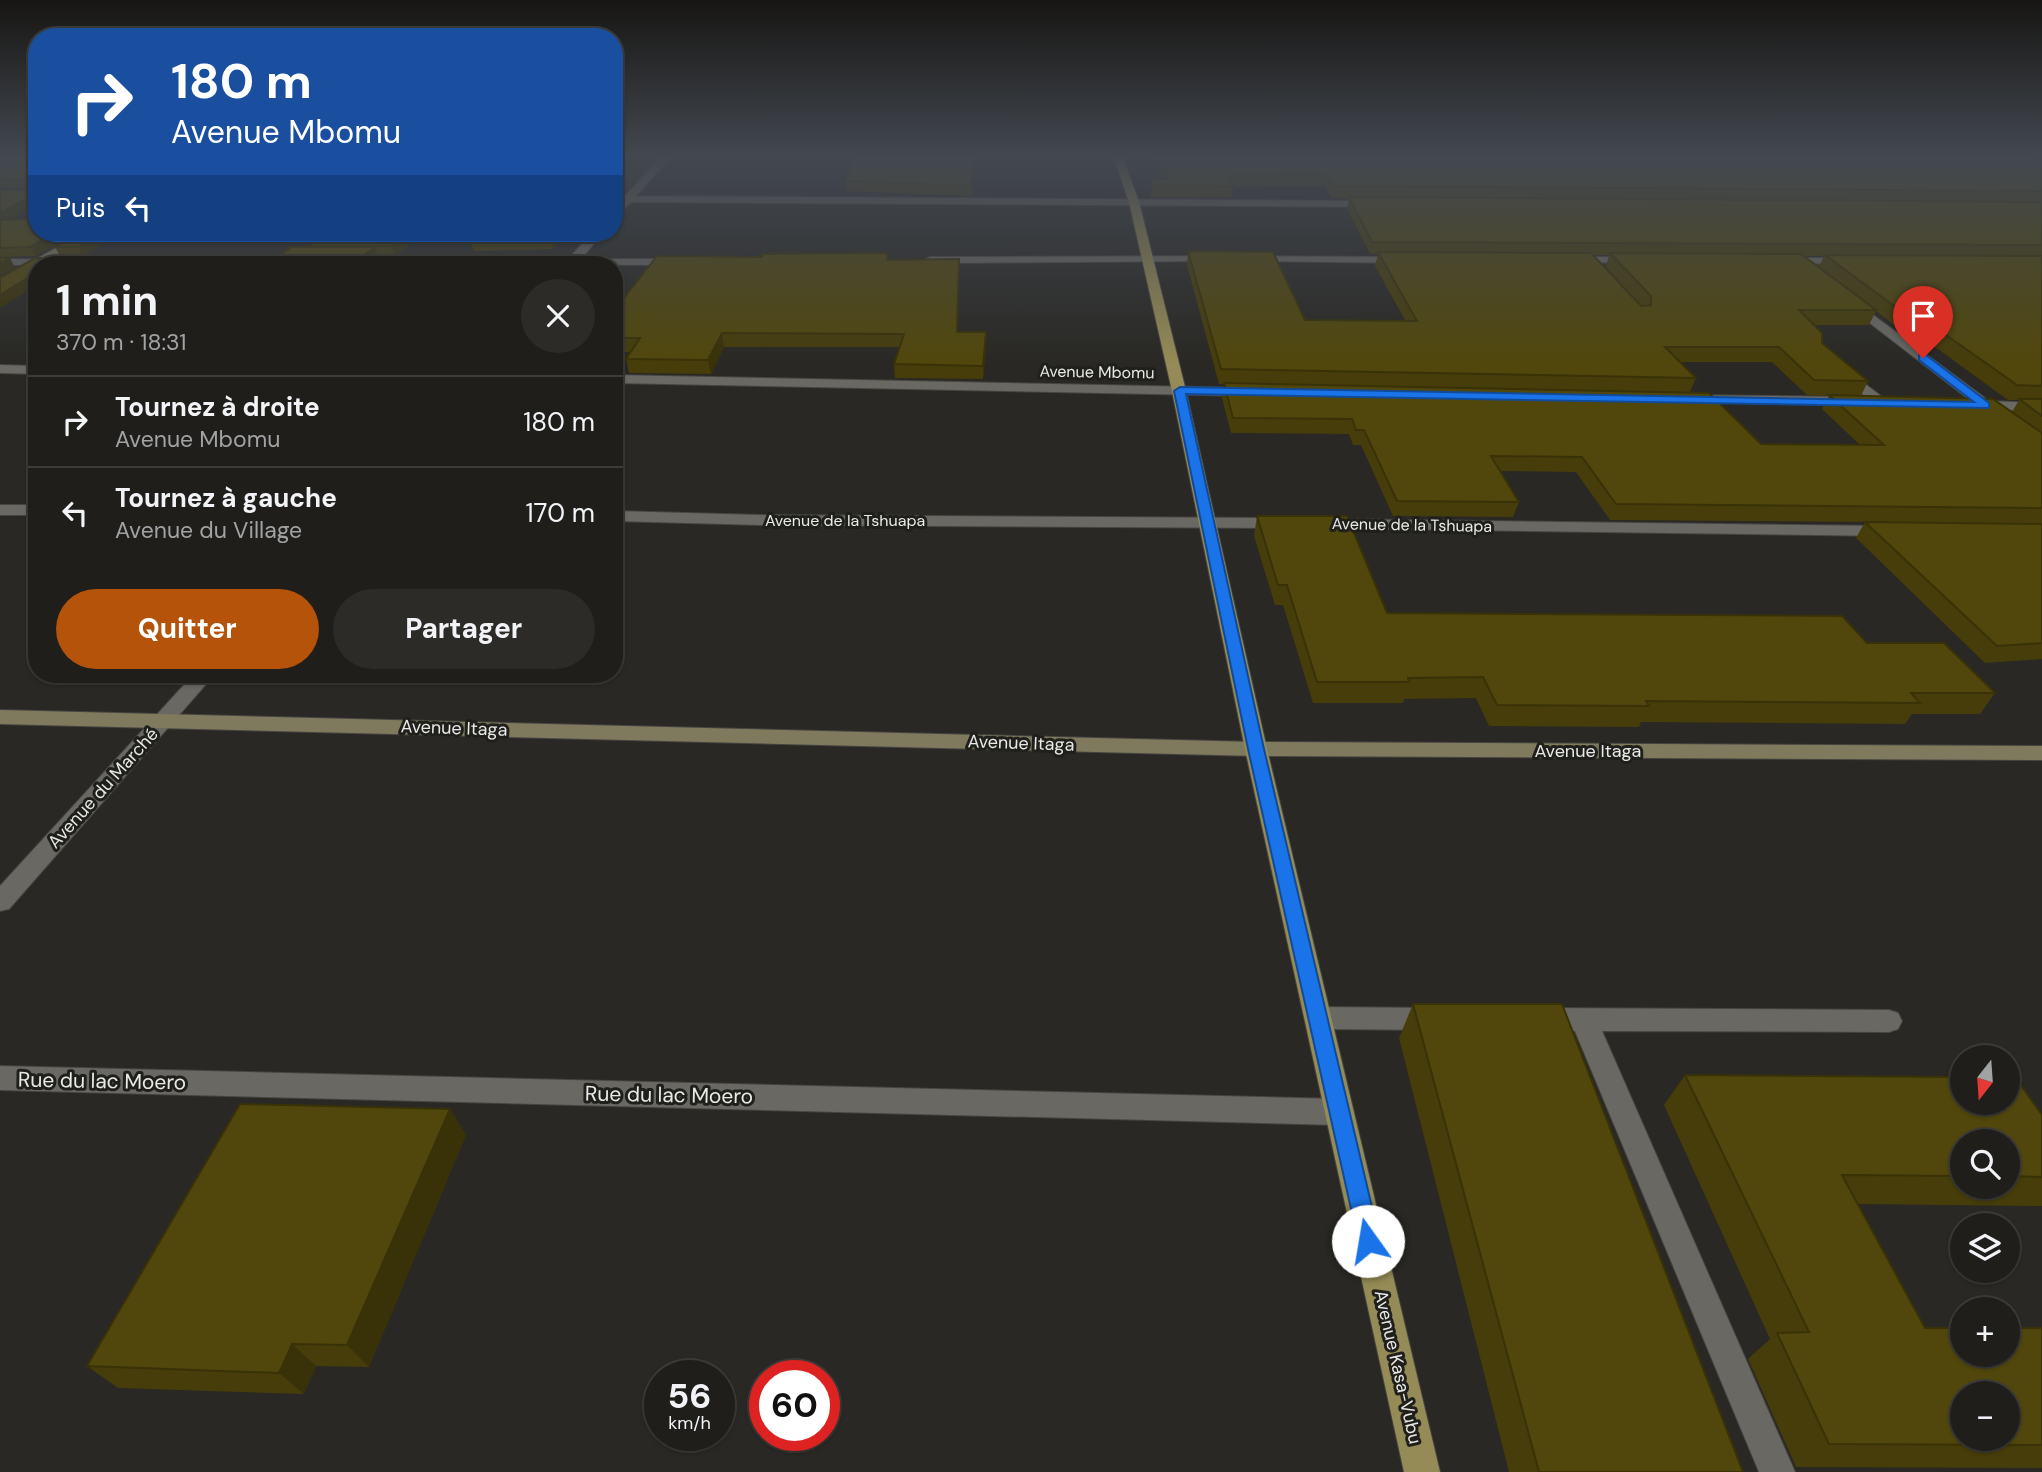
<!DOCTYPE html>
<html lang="fr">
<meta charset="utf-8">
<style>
:root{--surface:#1f1e1b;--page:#2c2b28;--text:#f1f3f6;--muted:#a1a2a3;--line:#3c3c3a;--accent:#b45309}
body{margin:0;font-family:"DM Sans",sans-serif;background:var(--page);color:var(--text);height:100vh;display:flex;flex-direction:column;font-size:26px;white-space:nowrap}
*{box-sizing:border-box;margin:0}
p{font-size:23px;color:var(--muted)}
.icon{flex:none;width:38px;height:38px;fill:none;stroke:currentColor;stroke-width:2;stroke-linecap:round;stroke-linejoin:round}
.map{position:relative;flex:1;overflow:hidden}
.details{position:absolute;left:28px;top:256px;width:595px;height:427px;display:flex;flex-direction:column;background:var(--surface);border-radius:28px;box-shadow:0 2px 5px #0004,0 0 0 2px var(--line)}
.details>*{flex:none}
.guide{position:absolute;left:28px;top:28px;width:595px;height:214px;border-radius:28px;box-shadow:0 2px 5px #0004,0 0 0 2px var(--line);background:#1a4fa0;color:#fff;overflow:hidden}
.needle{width:46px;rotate:197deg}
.fabs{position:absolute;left:1950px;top:1045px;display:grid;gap:14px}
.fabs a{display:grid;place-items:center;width:70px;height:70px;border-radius:50%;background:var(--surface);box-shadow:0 2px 5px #0004,0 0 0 2px var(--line);font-size:35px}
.speed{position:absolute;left:644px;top:1360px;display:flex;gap:14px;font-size:35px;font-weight:700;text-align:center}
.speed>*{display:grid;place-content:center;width:91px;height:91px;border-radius:50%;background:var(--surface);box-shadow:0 2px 5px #0004,0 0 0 2px var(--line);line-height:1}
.speed small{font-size:18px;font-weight:400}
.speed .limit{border:10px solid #d22;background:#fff;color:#111}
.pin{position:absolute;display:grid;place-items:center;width:60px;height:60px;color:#fff;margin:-72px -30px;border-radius:50% 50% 50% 0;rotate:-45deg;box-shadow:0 0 7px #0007}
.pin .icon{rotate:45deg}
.me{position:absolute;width:77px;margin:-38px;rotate:347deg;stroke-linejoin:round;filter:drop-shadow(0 0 5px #0008)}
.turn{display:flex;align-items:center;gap:24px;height:147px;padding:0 28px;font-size:32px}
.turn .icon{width:91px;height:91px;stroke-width:2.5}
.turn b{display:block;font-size:49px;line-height:60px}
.then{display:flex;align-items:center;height:66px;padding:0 28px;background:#0003;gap:14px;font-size:26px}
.round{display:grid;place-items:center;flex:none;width:74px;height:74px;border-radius:37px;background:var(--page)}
.head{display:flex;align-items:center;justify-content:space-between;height:119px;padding:0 28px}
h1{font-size:42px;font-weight:700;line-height:52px}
.action{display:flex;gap:14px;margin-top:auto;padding:14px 28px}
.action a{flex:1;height:80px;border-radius:42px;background:var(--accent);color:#fff;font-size:28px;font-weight:700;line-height:80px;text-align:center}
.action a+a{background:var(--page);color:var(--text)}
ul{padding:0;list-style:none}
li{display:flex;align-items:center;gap:21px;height:91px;padding:0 28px;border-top:2px solid var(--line)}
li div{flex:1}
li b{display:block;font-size:26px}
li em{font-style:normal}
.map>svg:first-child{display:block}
</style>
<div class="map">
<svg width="2042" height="1472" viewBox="0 0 2042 1472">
<rect width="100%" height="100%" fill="#292824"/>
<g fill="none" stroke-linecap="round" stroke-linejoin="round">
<defs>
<path id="lane" d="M1844 368 1885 399V405H1875L1839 375V369Z
M1319 1007 1436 1008 1445 1011 1449 1019 1445 1027 1436 1030 1319 1029 1310 1026 1306 1018 1310 1010Z
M1541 1008 1889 1010 1898 1013 1902 1021 1898 1029 1889 1032 1602 1031 1795 1472H1759L1575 1031 1541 1030 1532 1027 1528 1019 1532 1011Z"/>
<path id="street" d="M660 158H670L636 196 1375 201 1380 204 1375 207 631 202 614 218V208L620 202H614V196H625Z
M592 233H603L581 259H680L686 262 680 265 346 264 352 261 568 259Z
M1216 256 1222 259 1220 261 930 263 924 260 930 257Z
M1248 256 1405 257 1411 260 1405 263 1244 261 1242 259Z
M1570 257H1636L1642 260 1636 263 1566 262 1564 260Z
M1784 258H1849L1855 261 1849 264 1780 263V259Z
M0 259 295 261 301 264 0 265Z
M1849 297 1989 401 2042 403V411L1997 410 1990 413 1969 408 1967 405 1971 401 1845 304 1843 301Z
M0 365 37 366V374L0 373Z
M614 375 1249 388 1256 392 1249 396 614 383Z
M1687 395 1854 397 1861 401 1854 405 1682 402 1680 399Z
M0 505H37V515H0Z
M614 511 761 515 1284 518 1292 523 1284 528 761 525 614 521Z
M1323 519 1889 526 1897 531 1889 536 1317 528 1315 524Z
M194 674H215L9 909 0 911V886Z
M0 1066 1338 1099 1348 1103 1352 1112 1348 1121 1338 1125 0 1090Z"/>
<path id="secondary" d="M83 233H95L0 288V279Z
M0 710 1256 742 2042 746V760L1256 756 0 724Z"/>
<path id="primary" d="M1114 158H1123L1139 202 1186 391 1267 749 1440 1472H1404L1245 749 1172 391 1129 202Z"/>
</defs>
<use href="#lane" stroke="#464541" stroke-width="2"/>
<use href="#street" stroke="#464541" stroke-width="2"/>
<use href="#secondary" stroke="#464541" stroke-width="2"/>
<use href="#primary" stroke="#464541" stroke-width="2"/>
<use href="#lane" fill="#696863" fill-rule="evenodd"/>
<use href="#street" fill="#696863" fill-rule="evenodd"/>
<use href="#secondary" fill="#7f7a5d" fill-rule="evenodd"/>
<use href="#primary" fill="#958b56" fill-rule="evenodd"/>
</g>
<path fill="#463d0a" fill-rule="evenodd" d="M0 158H37V204L9 219 37 233H78L35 256 0 257V190H34V188L0 187Z
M854 158H975L972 196 846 191 845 181Z
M1155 158H2042V659L1985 663 1856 538 1865 522 1610 520 1576 472 1500 471 1519 502 1513 517 1393 516 1361 445H1353L1349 434 1231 433 1222 398 1224 384H1219L1187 265 1188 251 1305 320H1405L1375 266 1378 254H1370L1347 209 1349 198H1332L1325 186 1233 187 1232 197H1151L1152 179H1163ZM1593 255H1609L1606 267 1642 306ZM1804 256H1824L1819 267ZM1876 311 1894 325H1905L2008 400H2019L2012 412 1861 396 1868 381 1822 343 1813 325H1869ZM1680 362H1772L1807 395 1829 396 1822 409 1860 445 1761 444 1690 392 1696 378Z
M80 233 83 256H60L55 247Z
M424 233 395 256H378L381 264 311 247 310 246Z
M564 233 553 249 474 251 471 242Z
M889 260 959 272 958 332 986 346 983 379 895 378 894 364 899 347H724L711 374 629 373 626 359 631 352H614V311Z
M1257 516 1387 613 1867 643 1995 693 1980 714H1912L1905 724 1641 722 1639 727 1489 726 1476 698 1404 699 1403 703H1313L1283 605H1275L1254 536Z
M1413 1004 1743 1472H1509L1399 1038Z
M1685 1075 2042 1115V1206L1858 1204 1925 1328H2042V1468L1796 1467 1748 1359 1770 1339 1664 1105ZM1962 1141H2007V1186H1962Z
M450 1109 466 1135 369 1367 316 1366 304 1394 118 1388 87 1366Z"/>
<path fill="#393208" d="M974 158H975L972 196 971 186Z
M37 193V204L0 225V213Z
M57 233H78L35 256 30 247Z
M102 233H122L83 256 78 247Z
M407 233H424L395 256 391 246Z
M556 233H564L553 249 551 240Z
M375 247 381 264H352Z
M10 258 15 268 0 276V263Z
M60 258 64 264H50Z
M37 272V285L0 308V295Z
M986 332V346L983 379V366Z
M722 333 724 347 711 374 708 360Z
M450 1109 466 1135 369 1367 347 1345Z
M292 1344 316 1366 304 1394 279 1373Z"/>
<path fill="#51470c" stroke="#393208" stroke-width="2" fill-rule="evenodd" d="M0 158H37V193L0 213V190H34L33 180 0 179Z
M854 158H974L971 186 845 181Z
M1160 158H2042V191L1334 186 1326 175 1229 176 1233 186 1151 185 1152 179H1168Z
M1349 197 2042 202V245L1372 242Z
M37 219V233H57L30 247 0 248V220Z
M80 233H102L78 247H55Z
M328 233H407L391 246H310Z
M482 233H556L551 240 471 242Z
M292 247H375L352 264H267Z
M1188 251 1273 252 1305 320 1417 321 1378 252 1591 253 1641 306 1651 305V296L1610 253 1801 254 1876 310H1799L1822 333V343L1868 381 1814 380 1779 347H1665L1696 378 1221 369Z
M888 253 887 260 959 259 957 332H986L983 366 894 364 904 334 722 333 708 360 626 359 640 338H614V311L657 256 762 257 763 254Z
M1825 255 2042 256V386L2017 385 1912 311H1901Z
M0 258H10L0 263Z
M35 258H60L50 264H37V272L0 295V278Z
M1224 383 1709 393 1761 444 1884 445 1829 395 1993 399 2042 433V508L1616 504 1582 457 1491 456 1519 502 1397 501 1364 430H1356L1352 419 1233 418Z
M2019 399H2042V416Z
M1257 516H1347L1387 613 1842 616 1867 643H1944L1995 693H1911L1920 703 1646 701 1649 706 1497 705 1483 677 1408 678 1409 682H1317L1287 585H1278Z
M1865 522 2042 524V643L1997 646Z
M1413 1004H1562L1743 1472H1539Z
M1685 1075 1962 1077V1102H2007V1077H2015L2042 1115V1177L2007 1176V1141H1962V1176L1842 1175 1925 1328H1962V1354H2007V1328H2042V1445L1829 1444 1777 1333 1809 1332ZM1962 1393H2007V1438H1962Z
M240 1104 450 1109 347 1345 292 1344 279 1373 87 1366Z"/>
<linearGradient id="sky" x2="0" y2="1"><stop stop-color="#171614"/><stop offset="0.43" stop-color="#434850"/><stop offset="1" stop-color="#434850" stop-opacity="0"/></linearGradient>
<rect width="2042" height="364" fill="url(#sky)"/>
<path fill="#1a73e8" stroke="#114b97" stroke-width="2" d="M1919 355H1926L1989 403V408L1186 394 1264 749 1380 1241 1377 1249 1368 1252 1360 1249 1248 749 1174 391 1180 387 1974 402 1919 360Z"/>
<g text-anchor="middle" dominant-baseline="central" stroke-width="6" stroke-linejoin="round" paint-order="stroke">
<g font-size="16" fill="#e9e8e6" stroke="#1f1f1b">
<text transform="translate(1097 372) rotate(1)">Avenue Mbomu</text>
<text x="845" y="520">Avenue de la Tshuapa</text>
<text transform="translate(1412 525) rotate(1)">Avenue de la Tshuapa</text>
</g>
<g font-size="18" fill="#e9e8e6" stroke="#1f1f1b">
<text transform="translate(454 728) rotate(2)">Avenue Itaga</text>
<text transform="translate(1021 743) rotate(2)">Avenue Itaga</text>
<text x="1588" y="751">Avenue Itaga</text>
<text transform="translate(103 788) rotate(-48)">Avenue du Marché</text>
<text transform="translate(1398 1367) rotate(77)">Avenue Kasa-Vubu</text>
</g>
<g font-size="21" fill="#e9e8e6" stroke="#1f1f1b">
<text transform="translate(102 1081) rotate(1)">Rue du lac Moero</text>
<text transform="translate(669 1095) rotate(1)">Rue du lac Moero</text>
</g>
</g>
</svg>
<div class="fabs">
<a><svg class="needle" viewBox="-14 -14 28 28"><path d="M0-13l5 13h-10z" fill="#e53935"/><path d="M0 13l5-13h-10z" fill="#a1a2a3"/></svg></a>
<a><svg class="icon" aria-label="search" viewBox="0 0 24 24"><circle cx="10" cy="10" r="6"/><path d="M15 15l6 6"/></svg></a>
<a><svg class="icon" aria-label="layers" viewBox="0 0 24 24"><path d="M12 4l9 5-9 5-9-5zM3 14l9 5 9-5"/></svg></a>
<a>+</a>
<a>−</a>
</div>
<div class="speed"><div>56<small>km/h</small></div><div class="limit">60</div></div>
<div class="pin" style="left:1923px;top:358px;background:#d93025"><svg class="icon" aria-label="arrive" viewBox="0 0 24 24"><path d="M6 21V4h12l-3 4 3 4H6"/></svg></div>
<svg class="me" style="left:1368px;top:1241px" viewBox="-20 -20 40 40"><circle r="19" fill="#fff"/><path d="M0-13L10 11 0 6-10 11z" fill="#1a73e8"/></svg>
<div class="guide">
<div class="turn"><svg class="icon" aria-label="right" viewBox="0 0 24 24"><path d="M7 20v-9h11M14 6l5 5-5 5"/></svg><div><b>180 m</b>Avenue Mbomu</div></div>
<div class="then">Puis<svg class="icon" aria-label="left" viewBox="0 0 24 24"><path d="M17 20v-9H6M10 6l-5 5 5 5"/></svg></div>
</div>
<section class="details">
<div class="head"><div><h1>1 min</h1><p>370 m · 18:31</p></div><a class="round"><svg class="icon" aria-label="close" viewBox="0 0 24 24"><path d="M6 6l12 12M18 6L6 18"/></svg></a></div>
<ul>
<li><svg class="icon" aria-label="right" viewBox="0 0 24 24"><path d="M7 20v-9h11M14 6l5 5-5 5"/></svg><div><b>Tournez à droite</b><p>Avenue Mbomu</p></div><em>180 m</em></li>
<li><svg class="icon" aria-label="left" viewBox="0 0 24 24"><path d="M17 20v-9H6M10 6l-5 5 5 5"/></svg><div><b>Tournez à gauche</b><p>Avenue du Village</p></div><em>170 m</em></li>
</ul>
<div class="action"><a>Quitter</a><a>Partager</a></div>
</section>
</div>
